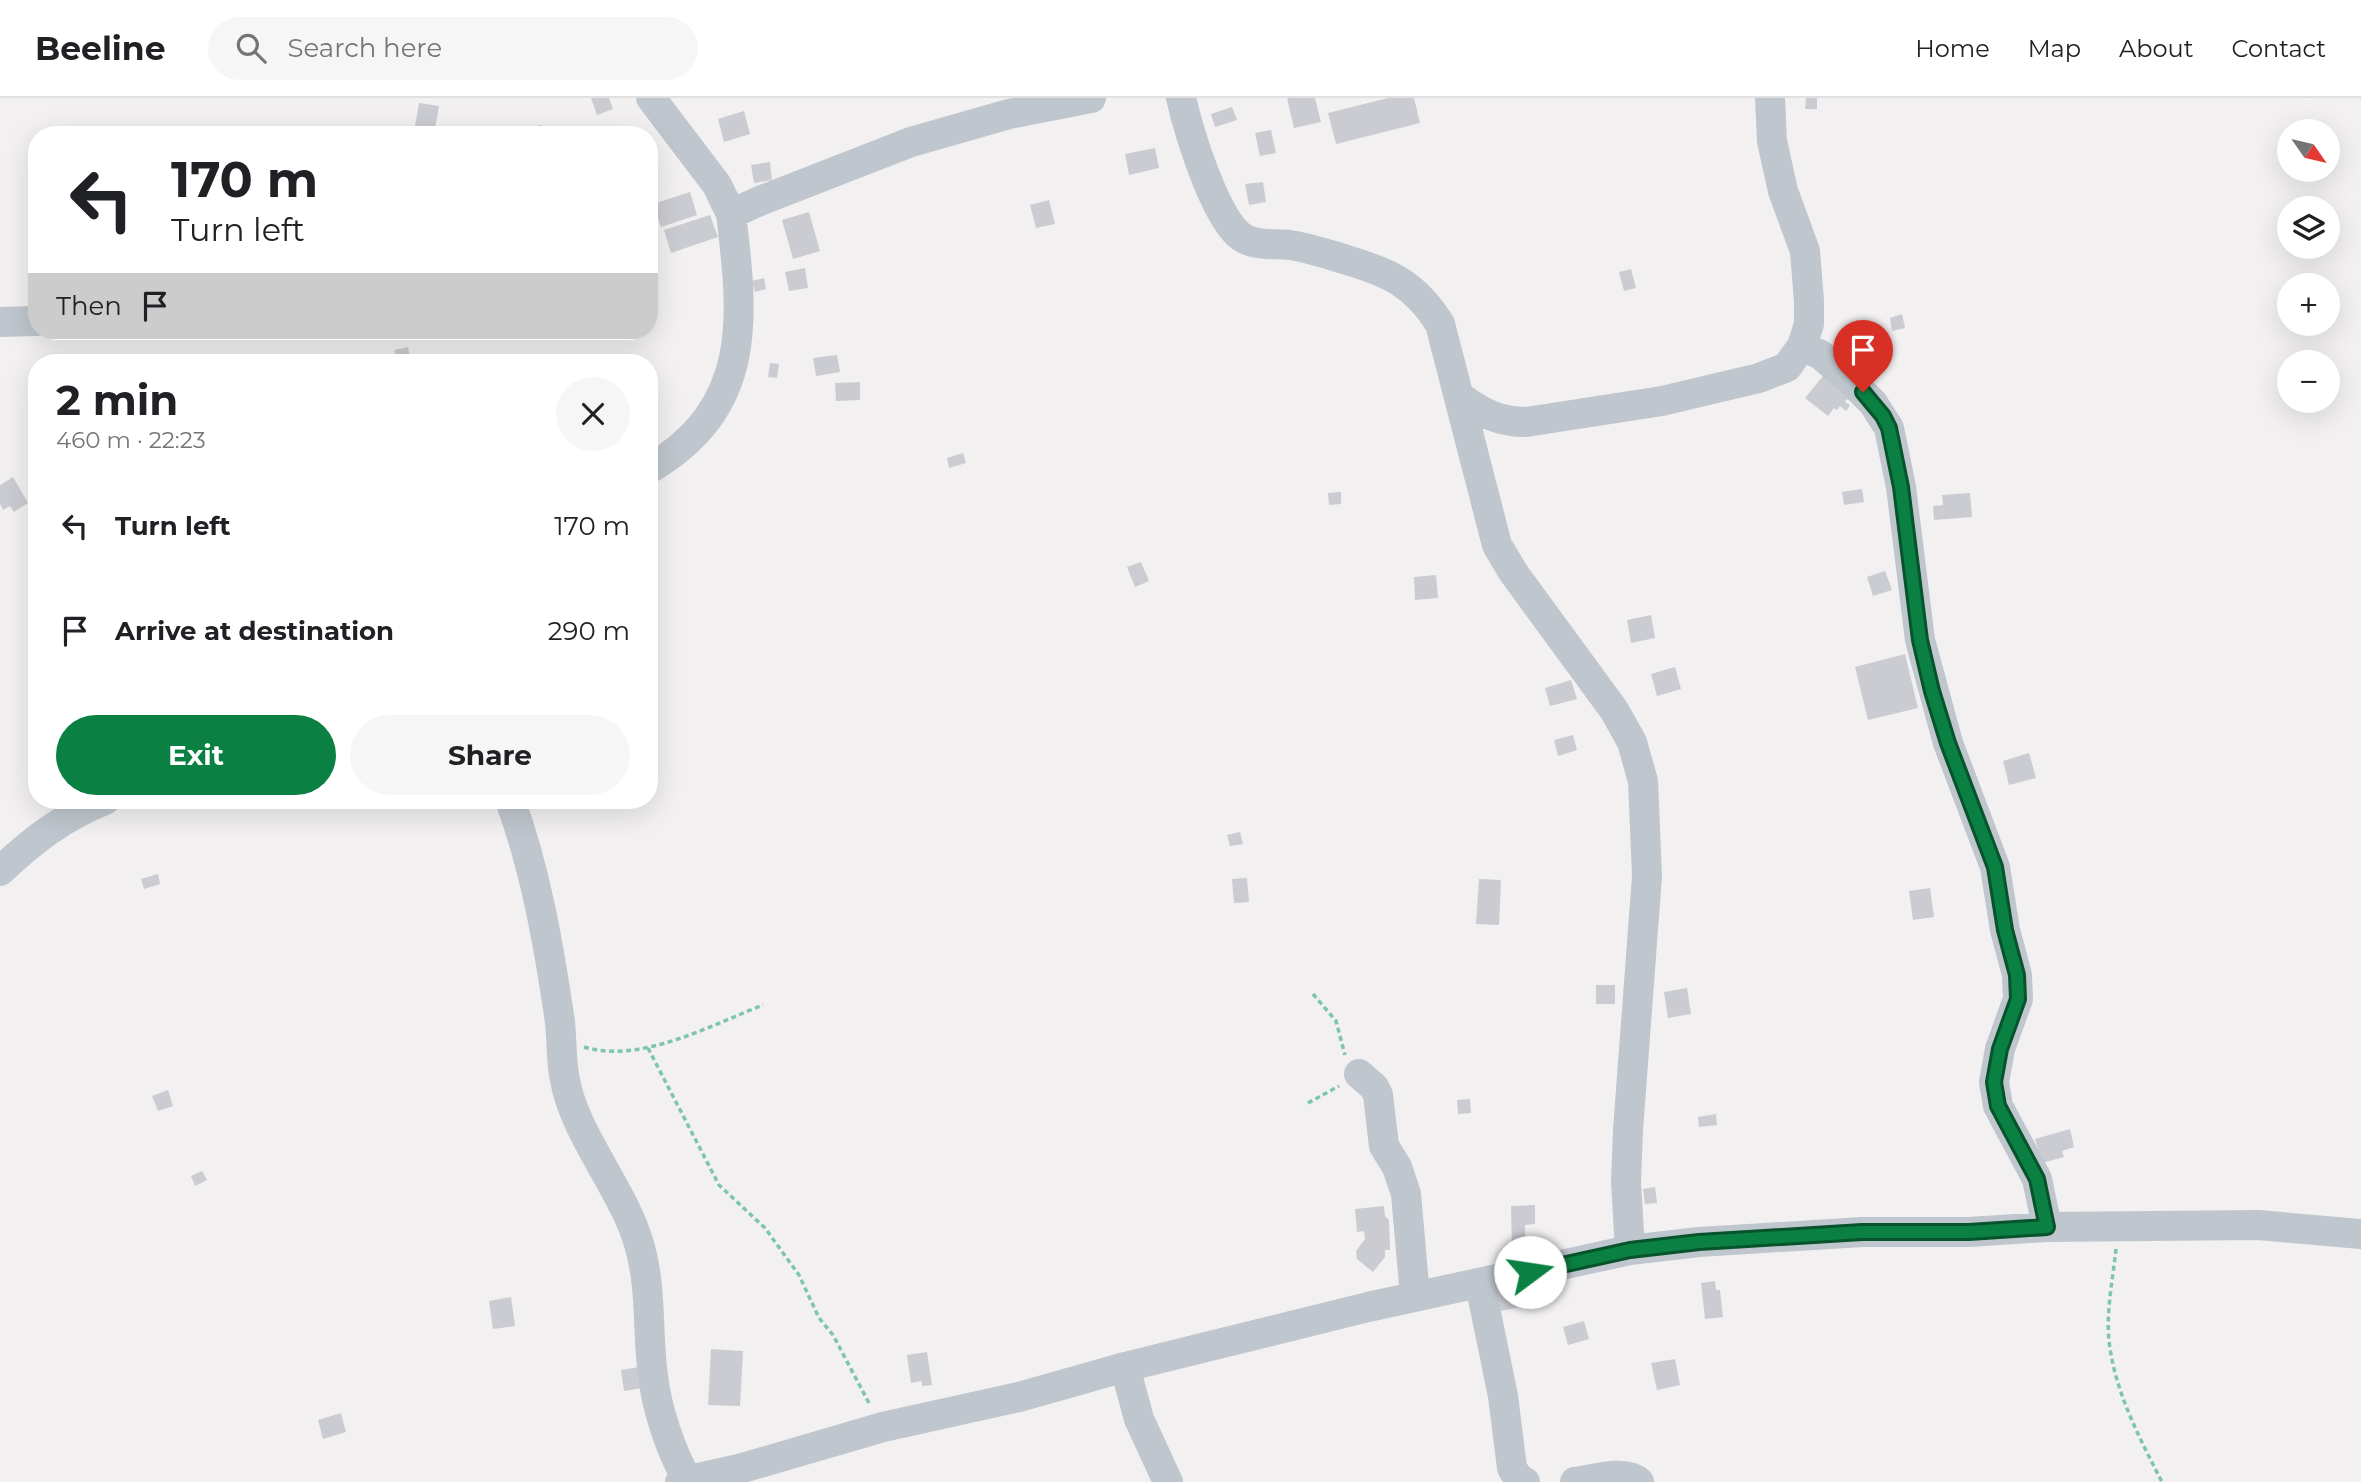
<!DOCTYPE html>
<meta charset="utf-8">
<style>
:root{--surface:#fff;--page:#f6f6f6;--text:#202124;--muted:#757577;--line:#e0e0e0;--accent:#0b8043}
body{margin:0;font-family:Montserrat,sans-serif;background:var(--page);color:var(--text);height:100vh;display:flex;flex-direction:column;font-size:26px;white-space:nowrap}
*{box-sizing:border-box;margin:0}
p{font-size:23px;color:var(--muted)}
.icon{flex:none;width:38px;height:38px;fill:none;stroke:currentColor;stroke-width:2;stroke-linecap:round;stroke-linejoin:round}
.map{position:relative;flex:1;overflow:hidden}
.side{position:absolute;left:28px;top:256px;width:630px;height:455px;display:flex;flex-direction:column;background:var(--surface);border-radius:28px;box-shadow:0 7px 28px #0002}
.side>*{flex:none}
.guide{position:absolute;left:28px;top:28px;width:630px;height:214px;border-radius:28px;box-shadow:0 7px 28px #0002;background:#fff;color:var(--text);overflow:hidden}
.needle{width:46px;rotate:124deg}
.fabs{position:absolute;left:2277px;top:21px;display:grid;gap:14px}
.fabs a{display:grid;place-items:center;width:63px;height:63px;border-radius:50%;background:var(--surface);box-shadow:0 7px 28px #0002;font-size:35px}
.pin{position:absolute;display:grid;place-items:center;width:60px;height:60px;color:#fff;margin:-72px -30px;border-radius:50% 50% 50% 0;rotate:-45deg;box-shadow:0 0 7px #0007}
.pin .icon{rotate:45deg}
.me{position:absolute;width:77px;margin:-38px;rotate:76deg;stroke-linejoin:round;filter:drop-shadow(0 0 5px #0008)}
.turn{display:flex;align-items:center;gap:24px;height:147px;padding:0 28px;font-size:32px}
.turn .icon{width:91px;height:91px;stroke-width:2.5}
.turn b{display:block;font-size:49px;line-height:60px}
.then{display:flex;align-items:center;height:66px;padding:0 28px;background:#0003;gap:14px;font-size:26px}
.round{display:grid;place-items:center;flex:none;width:74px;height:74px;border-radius:37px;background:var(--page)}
.overview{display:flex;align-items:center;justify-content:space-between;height:119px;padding:0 28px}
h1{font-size:42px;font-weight:700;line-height:52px}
.cta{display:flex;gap:14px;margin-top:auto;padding:14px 28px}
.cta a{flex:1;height:80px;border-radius:42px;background:var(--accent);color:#fff;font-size:28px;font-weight:700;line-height:80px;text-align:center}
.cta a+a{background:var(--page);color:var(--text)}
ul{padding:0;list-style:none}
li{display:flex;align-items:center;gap:21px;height:105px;padding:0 28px}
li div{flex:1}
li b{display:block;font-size:26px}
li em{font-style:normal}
header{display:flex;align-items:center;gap:42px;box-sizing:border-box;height:98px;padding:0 35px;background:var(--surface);border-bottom:2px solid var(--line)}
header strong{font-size:33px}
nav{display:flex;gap:38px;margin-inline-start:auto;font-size:24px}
.search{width:490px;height:63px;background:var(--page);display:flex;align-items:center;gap:18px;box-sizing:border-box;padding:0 24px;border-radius:38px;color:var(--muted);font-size:26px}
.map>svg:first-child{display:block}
</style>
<header>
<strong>Beeline</strong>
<div class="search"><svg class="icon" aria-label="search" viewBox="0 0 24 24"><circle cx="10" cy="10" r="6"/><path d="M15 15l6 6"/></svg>Search here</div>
<nav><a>Home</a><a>Map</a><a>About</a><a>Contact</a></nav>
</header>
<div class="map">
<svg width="2361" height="1384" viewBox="0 0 2361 1384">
<rect width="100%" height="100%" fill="#f2f0f0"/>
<path fill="#caccd2" d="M591 0H609L613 11 597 17Z
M1287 0H1315L1321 24 1294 30Z
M1388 0H1414L1420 25 1336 46 1328 15Z
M1806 0H1817V11H1805Z
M419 5 439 8 435 31 415 28Z
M1232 9 1237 22 1215 29 1211 16Z
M744 13 750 36 724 44 718 21Z
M542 27 543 37H517V31Z
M1271 32 1276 55 1260 58 1255 35Z
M1155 50 1159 70 1129 77 1125 56Z
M770 64 772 82 754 85 751 67Z
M1263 84 1266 104 1249 107 1245 86Z
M690 94 697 117 661 129 653 106Z
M1049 102 1055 126 1036 130 1030 107Z
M809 114 820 153 793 161 782 122Z
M710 117 718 139 671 155 664 132Z
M805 170 808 190 789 193 785 174Z
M1631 171 1636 190 1624 193 1619 174Z
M764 180 766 191 755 194 752 183Z
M1902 216 1905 230 1892 233 1890 220Z
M408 249 411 264H397L394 252Z
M837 257 840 274 816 278 813 260Z
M770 265 779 266 777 280 768 279Z
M1823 278 1849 299 1845 304 1850 307 1846 313 1840 308 1837 312 1834 310 1828 318 1805 300Z
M860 284V302L836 303 835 285Z
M963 355 966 365 949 370 947 360Z
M13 379 28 405 14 414 10 408 3 412 0 406V387Z
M1862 391 1864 404 1844 407 1842 394Z
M1341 394V406L1329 407 1328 395Z
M1970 395 1972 419 1934 422 1933 408 1943 407 1942 397Z
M1141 464 1149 483 1135 489 1127 469Z
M1885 473 1892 492 1873 498 1867 479Z
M1436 477 1438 500 1415 502 1414 479Z
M1651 517 1655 540 1631 545 1627 522Z
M1905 556 1918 610 1868 622 1855 569Z
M1675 569 1681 591 1657 598 1651 576Z
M1571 582 1577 601 1550 608 1545 590Z
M1573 637 1577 652 1558 658 1554 642Z
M2029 655 2036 680 2009 687 2003 663Z
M1240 734 1243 746 1230 748 1227 737Z
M158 776 160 786 144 791 141 781Z
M1247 780 1249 804 1234 805 1232 781Z
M1479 781 1501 782 1499 827 1476 826Z
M1930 790 1934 819 1913 822 1909 793Z
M1596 887H1615V906H1596Z
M1687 890 1691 916 1668 920 1664 894Z
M168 992 173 1008 158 1013 152 998Z
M1470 1001 1471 1015 1458 1016 1457 1002Z
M1716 1016 1717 1027 1699 1029 1698 1019Z
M2070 1031 2074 1049 2062 1053 2064 1059 2042 1065 2035 1041Z
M202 1073 207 1082 195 1088 191 1078Z
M1655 1089 1657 1105 1645 1106 1643 1091Z
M1535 1107V1126L1525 1127V1154H1512L1511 1108Z
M1384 1108 1385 1118 1389 1122 1390 1152H1385V1159L1373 1174 1357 1161 1356 1153 1365 1141 1364 1133 1357 1134 1355 1111Z
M1715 1183 1716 1192H1720L1723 1219 1705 1221 1701 1185Z
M1516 1191 1520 1209 1496 1214 1493 1196Z
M511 1199 515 1228 493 1231 489 1203Z
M1584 1223 1589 1241 1568 1247 1563 1229Z
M711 1251 743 1253 740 1308 708 1307Z
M927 1254 932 1287 922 1288V1283L911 1285 907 1257Z
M1675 1261 1680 1287 1657 1292 1651 1265Z
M639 1269 643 1290 624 1293 621 1272Z
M341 1315 346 1334 323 1341 318 1322Z"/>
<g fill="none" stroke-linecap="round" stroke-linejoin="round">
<path stroke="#7ec6a9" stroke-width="3.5" stroke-dasharray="5 3.5" stroke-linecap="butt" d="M1313 896 1336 923 1345 957
M584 949C641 966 711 927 763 907
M648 950 719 1087 765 1130 799 1177 819 1220 833 1237 870 1307
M1308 1005 1339 988
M2116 1151C2113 1180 2106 1213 2109 1243 2115 1294 2139 1339 2162 1384"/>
<path stroke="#bfc6cd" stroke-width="30" d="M651 0 717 87 731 116
M1181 0C1189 34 1213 114 1239 137 1253 149 1272 145 1290 147 1310 150 1327 156 1347 162 1390 175 1415 186 1440 226L1497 447 1513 474 1614 612 1632 644 1643 683 1647 778 1628 1032 1626 1084 1630 1152
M0 224 37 223
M1802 248 1821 257 1852 284 1873 305 1889 330 1901 389 1920 542 1948 645 1995 769 2005 832 2017 877 2018 901 2000 951 1994 984 1998 1008 2037 1081 2047 1129
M1460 299C1482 315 1499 324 1526 324L1662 303 1759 280 1787 269 1802 248 1809 226V203L1805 153 1783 93 1772 43 1770 0
M649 371C753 310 744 222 731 116L762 102 911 44 1009 16 1091 0
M510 702C536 773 549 849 560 924 562 943 561 964 565 982 574 1035 624 1093 639 1146 652 1189 647 1234 653 1278 657 1312 671 1354 688 1383
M0 773C32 743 64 718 105 702
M1359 976 1374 989 1378 997 1384 1048 1397 1069 1406 1096 1415 1198
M1480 1186 1503 1298 1512 1370 1518 1380 1525 1384
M1125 1269 1139 1321 1168 1384
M680 1384 739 1371 883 1329 1019 1299 1125 1269 1368 1209 1630 1152 1699 1144 1862 1134H1969L2047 1129 2258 1127 2361 1136
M1575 1384C1593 1382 1625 1371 1639 1384"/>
</g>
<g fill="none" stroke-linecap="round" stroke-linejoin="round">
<defs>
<path id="route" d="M1530 1174 1630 1152 1699 1144 1862 1134H1969L2047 1129 2037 1081 1998 1008 1994 984 2000 951 2018 901 2017 877 2005 832 1995 769 1948 645 1932 593 1920 542 1901 389 1889 330 1883 318 1863 294"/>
</defs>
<use href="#route" stroke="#07532c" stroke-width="18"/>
<use href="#route" stroke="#0b8043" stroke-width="12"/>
</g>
</svg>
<div class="fabs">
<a><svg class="needle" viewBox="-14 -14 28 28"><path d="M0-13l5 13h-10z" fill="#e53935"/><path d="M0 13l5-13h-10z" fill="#757577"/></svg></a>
<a><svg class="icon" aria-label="layers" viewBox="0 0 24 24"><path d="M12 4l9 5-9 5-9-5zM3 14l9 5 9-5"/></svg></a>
<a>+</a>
<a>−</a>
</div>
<div class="pin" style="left:1863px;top:294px;background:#d93025"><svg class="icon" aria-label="arrive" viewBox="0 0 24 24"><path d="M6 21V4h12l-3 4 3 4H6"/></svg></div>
<svg class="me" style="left:1530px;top:1174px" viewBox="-20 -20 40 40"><circle r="19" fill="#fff"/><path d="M0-13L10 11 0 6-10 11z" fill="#0b8043"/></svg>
<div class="guide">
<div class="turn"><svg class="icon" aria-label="left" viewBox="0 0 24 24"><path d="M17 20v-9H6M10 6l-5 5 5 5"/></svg><div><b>170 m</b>Turn left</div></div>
<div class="then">Then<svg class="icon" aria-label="arrive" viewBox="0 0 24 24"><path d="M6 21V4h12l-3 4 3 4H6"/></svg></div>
</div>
<section class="side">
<div class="overview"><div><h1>2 min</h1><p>460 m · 22:23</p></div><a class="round"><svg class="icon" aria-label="close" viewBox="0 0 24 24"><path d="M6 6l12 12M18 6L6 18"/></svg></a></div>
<ul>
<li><svg class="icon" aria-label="left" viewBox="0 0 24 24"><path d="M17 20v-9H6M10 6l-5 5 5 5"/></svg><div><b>Turn left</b></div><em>170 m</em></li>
<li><svg class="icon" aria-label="arrive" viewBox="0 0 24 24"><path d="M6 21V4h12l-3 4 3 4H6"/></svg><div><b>Arrive at destination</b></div><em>290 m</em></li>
</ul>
<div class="cta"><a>Exit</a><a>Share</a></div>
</section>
</div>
